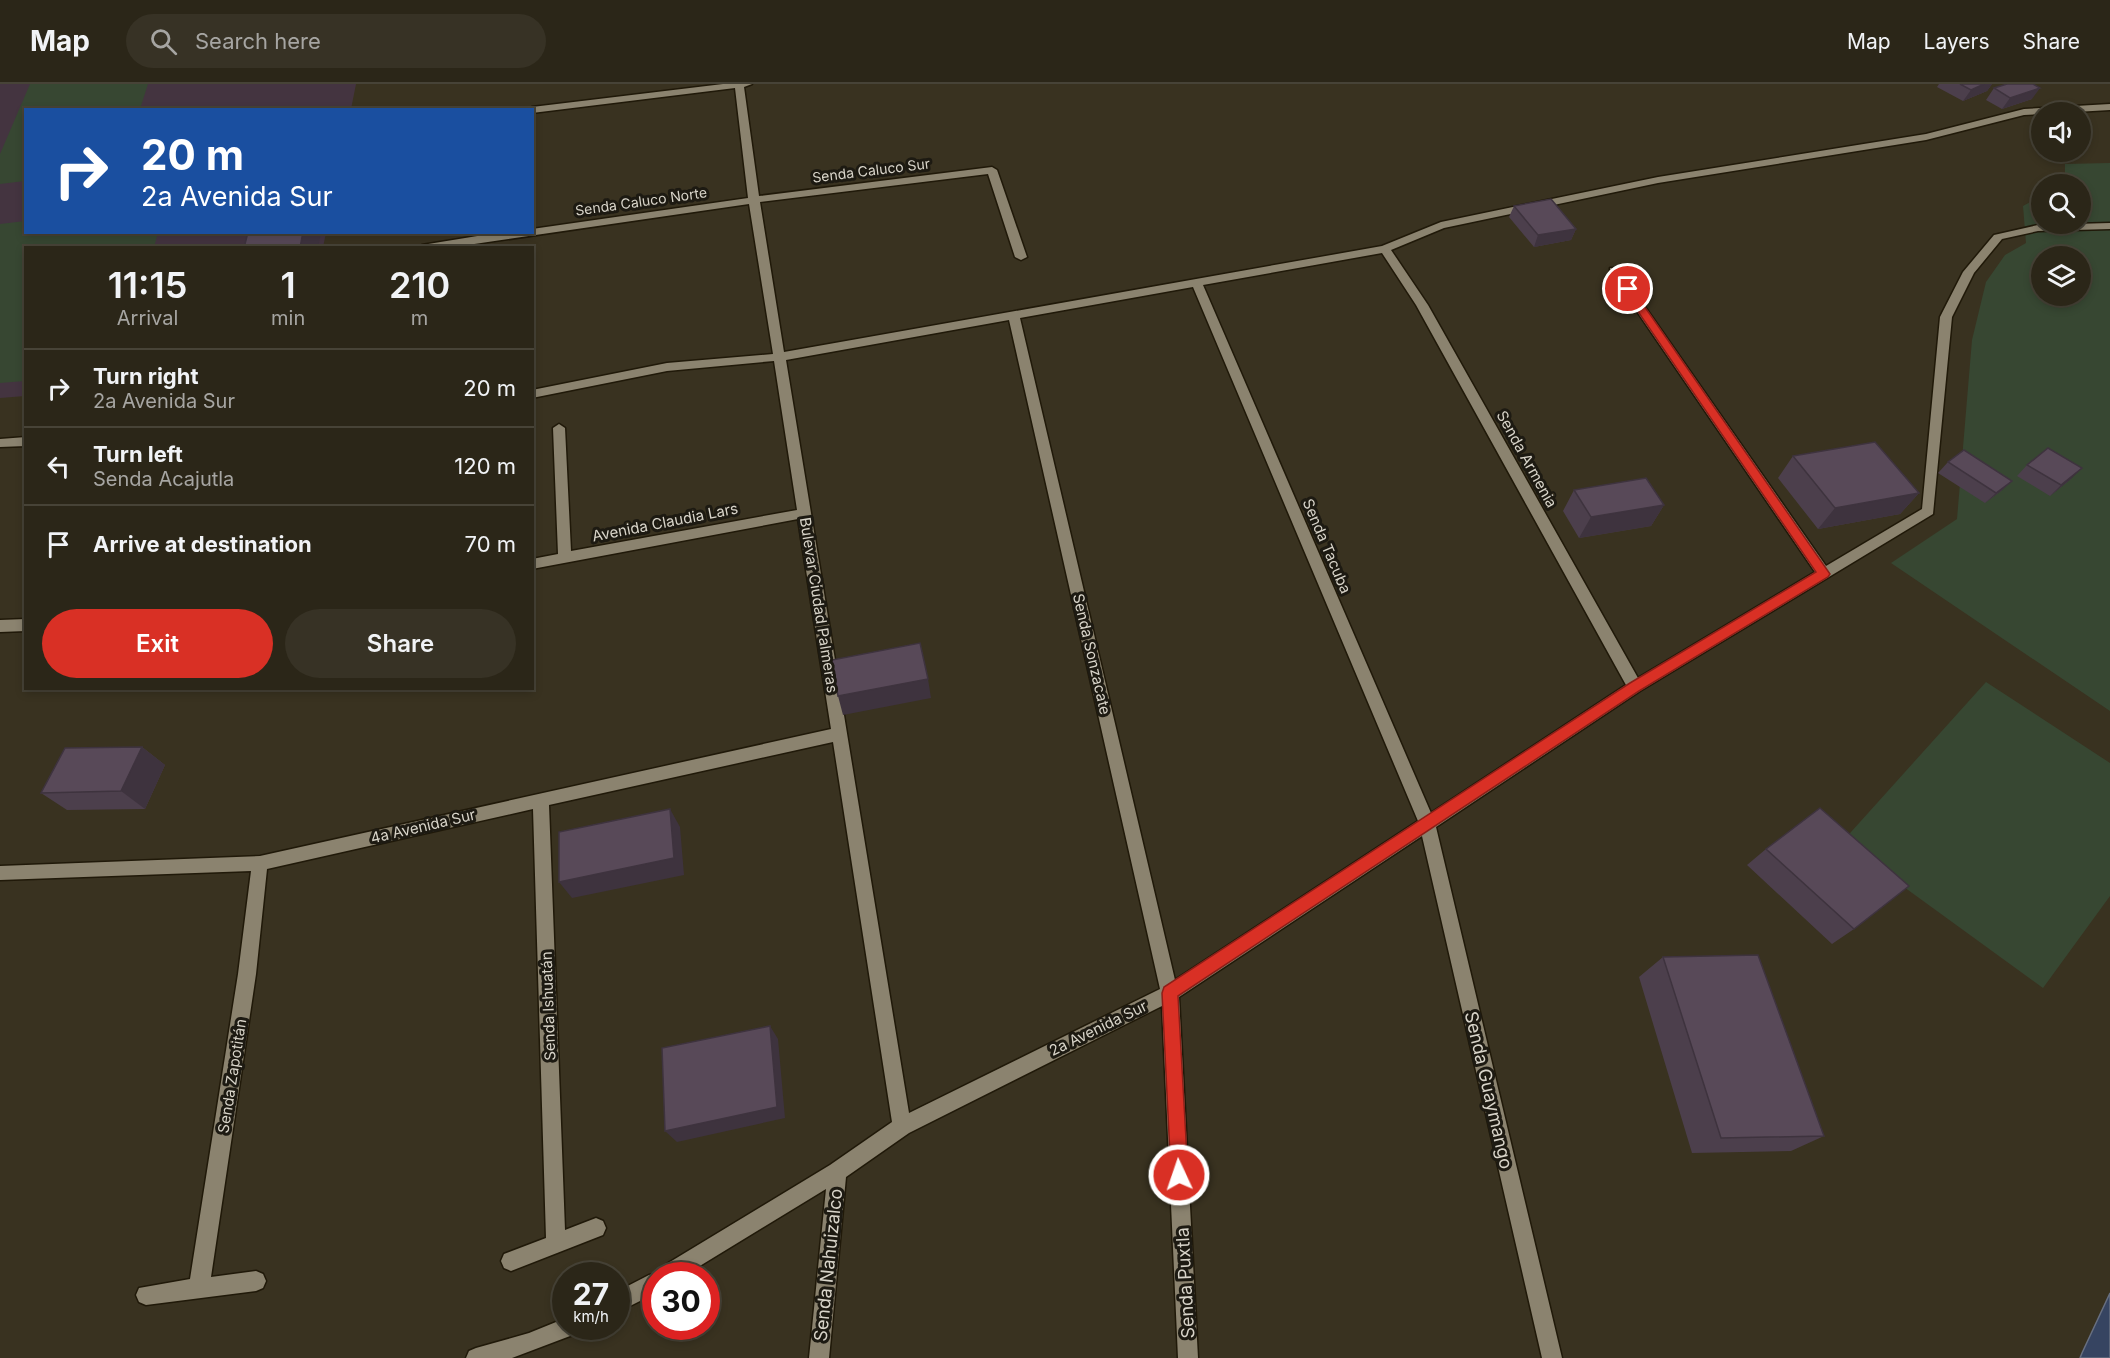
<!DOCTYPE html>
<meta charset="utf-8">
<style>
:root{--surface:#2b2618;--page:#373225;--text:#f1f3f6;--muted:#a6a5a2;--line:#474337;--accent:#d93025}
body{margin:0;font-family:Inter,sans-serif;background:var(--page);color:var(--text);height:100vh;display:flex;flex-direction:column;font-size:22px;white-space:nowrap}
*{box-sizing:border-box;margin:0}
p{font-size:20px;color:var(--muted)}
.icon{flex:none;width:33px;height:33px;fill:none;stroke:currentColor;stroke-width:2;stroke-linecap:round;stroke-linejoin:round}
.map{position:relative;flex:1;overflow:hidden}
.panel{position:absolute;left:24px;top:162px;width:510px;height:444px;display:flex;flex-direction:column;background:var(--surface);border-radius:0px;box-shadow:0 3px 9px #0003,0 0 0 2px var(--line)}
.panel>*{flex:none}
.hud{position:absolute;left:24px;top:24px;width:510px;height:126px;border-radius:0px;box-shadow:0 3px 9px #0003,0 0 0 2px var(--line);background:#1a4fa0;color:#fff;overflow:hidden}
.fabs{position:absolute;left:2031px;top:18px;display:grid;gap:12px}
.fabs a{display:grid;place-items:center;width:60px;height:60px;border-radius:50%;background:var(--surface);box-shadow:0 3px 9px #0003,0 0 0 2px var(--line);font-size:30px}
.speed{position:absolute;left:552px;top:1178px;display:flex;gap:12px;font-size:30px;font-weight:700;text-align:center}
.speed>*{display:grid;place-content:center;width:78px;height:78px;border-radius:50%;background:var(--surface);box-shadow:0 3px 9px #0003,0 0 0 2px var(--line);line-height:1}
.speed small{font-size:15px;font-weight:400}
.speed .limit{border:9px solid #d22;background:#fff;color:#111}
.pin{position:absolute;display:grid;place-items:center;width:51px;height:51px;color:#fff;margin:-26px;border:3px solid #fff;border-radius:50%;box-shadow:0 2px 6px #0007}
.me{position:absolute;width:66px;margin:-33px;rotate:357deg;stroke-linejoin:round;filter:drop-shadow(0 0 4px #0008)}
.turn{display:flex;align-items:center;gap:21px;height:126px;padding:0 18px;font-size:27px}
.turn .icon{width:78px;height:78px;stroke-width:2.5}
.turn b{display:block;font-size:42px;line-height:51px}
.eta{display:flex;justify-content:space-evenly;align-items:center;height:102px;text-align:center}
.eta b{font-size:36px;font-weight:600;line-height:42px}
.cta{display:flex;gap:12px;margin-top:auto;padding:12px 18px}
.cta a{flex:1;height:69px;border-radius:36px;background:var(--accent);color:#fff;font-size:24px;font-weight:600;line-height:69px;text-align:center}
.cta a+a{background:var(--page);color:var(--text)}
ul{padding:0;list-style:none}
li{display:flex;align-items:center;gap:18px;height:78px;padding:0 18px;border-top:2px solid var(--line)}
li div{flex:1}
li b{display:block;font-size:22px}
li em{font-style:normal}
header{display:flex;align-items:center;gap:36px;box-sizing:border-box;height:84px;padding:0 30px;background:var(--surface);border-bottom:2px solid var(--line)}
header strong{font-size:28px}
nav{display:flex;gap:33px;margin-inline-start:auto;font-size:21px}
.search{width:420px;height:54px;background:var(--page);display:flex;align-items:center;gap:15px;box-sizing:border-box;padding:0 21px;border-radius:33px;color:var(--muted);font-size:22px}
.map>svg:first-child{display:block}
</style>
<header>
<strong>Map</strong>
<div class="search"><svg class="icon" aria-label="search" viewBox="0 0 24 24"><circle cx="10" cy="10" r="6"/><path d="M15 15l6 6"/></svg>Search here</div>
<nav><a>Map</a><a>Layers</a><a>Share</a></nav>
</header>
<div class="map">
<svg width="2110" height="1274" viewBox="0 0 2110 1274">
<rect width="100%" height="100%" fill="#393220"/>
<path fill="#443440" d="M0 0H356L351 25 26 26V148L326 149 323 163 26 164 25 312 0 314Z"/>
<path fill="#374732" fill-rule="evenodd" d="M30 0H148L140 25 26 26 25 97 0 100V70Z
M2110 79V627L1891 479 1957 435 1972 256 1986 198 2005 171 2026 159 2023 122 2041 112 2042 140H2080V100H2063L2065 99V80ZM2042 172H2080V212H2042Z
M25 137 26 148 158 149 154 163 26 164 25 297 0 299V140Z
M1986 598 2110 679V812L2043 904 1842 758Z"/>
<path fill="#364461" stroke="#676f80" stroke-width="1.5" d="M2110 1209V1274H2080L2082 1269Z"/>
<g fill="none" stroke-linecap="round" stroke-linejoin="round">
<defs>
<path id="minor" d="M723 0H752L744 3 759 112 992 83 997 86 1027 173 1021 176 1015 173 988 90 760 118 784 268 1382 162 1441 138 1658 93 1926 50 2024 25 2110 20V26L2024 31 1926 56 1658 99 1444 144 1391 166 1428 221 1638 594 1815 488 1610 188V184H1618L1826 482 1922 425 1940 233 1963 188 1994 151 2038 141 2110 139V145L2038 147 2002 155 1974 189 1952 233 1933 430 1640 607 1436 743 1562 1274H1542L1422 752 1179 913 1198 1274H1178L1162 922 909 1049 846 1093 829 1274H809L826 1105 685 1191H656V1209L616 1229V1208L649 1191 658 1189 660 1184 830 1081 892 1038 833 658 549 721 565 1146 596 1134 603 1137 606 1144 603 1151 511 1187 504 1184 501 1177 504 1170 546 1154 533 725 267 785 256 890 211 1193 256 1187 263 1190 266 1197 263 1204 256 1207 146 1221 139 1218 136 1211 139 1204 190 1195 238 890 251 787 0 796V782L260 772 831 645 798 435 532 485V475L558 470 553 344 559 340 565 344 571 467 797 426 774 277 667 287 532 314V306L667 279 773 270 749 120 447 164H417L422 161 502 148H532V145L748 114 735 4 532 29V26H527L532 23ZM1382 169 1416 221 1626 601 1431 729 1203 201ZM1193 203 1418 737 1175 896 1020 234ZM1009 236 1160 905 909 1029 786 276Z
M26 353V362L0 363V355Z
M26 535V547L0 548V536Z
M566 1234V1242H581L578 1249 512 1274H466L469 1267 476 1264 529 1249Z"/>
</defs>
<use href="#minor" stroke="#201909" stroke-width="3"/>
<use href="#minor" fill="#8b836f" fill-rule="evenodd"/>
</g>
<path fill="#4c3f4c" d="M1939 0H1992L1987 7 1963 17 1937 3Z
M1994 4 2032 15 2002 25 1986 16Z
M1514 122 1576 145 1571 156 1534 163 1509 133Z
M1793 372 1919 409 1900 430 1818 445 1778 394Z
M1948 378 2012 397 2001 407 1985 419 1938 389Z
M2027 381 2071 395 2050 412 2017 392Z
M1574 406 1664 421 1651 442 1579 454 1563 427Z
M142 663 165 681 145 725 67 726 41 709Z
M1766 765 1854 845 1832 860 1747 781Z
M1663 873 1824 1052 1791 1067 1692 1069 1639 893Z"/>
<path fill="#3e333e" d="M1984 0H1992L1987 7 1963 17 1971 6Z
M2040 4 2032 15 2002 25 2010 14Z
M1576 145 1571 156 1534 163 1538 151Z
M303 148H321L318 164H300Z
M2082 384 2071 395 2050 412 2061 401Z
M2012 397 2001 407 1985 419 1996 409Z
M1919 409 1900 430 1818 445 1835 424Z
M1664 421 1651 442 1579 454 1591 433Z
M928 595 931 614 843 631 838 612Z
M142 663 165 681 145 725 121 707Z
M670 725 680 743 684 791 572 814 559 798Z
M770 942 778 955 785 1034 677 1058 665 1047Z"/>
<path fill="#584958" stroke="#3e333e" stroke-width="1.5" d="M1960 0H1984L1971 6Z
M2007 0H2033L2040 4 2010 14 1994 4Z
M1551 115 1576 145 1538 151 1514 122Z
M248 148H303L300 164H244Z
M1875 358 1919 409 1835 424 1793 372Z
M2048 364 2082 384 2061 401 2027 381Z
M1964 366 2012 397 1996 409 1948 378Z
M1646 394 1664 421 1591 433 1574 406Z
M920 559 928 595 838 612 832 576Z
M142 663 121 707 41 709 65 664Z
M1820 724 1909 802 1854 845 1766 765Z
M670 725 674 774 559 798V748Z
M1758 871 1824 1052 1721 1054 1663 873Z
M770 942 777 1023 665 1047 662 964Z"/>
<path fill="#d93025" stroke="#8d1f18" stroke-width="1.5" d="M1628 202 1631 203 1830 490 1828 493 1639 607 1178 912 1188 1091 1185 1097 1179 1100 1173 1097 1171 1091 1162 909 1164 903 1630 599 1816 488 1624 207 1622 205Z"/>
<g text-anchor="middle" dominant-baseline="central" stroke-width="6" stroke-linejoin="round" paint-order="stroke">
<g font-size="14" fill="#d8d4c9" stroke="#1d1a12">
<text transform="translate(871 86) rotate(-7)">Senda Caluco Sur</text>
<text transform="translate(641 117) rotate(-8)">Senda Caluco Norte</text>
</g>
<g font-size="15" fill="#d8d4c9" stroke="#1d1a12">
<text transform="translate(1527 375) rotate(61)">Senda Armenia</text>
<text transform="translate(665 438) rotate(-11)">Avenida Claudia Lars</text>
<text transform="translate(1327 462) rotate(67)">Senda Tacuba</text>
<text transform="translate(819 521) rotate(81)">Bulevar Ciudad Palmeras</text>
<text transform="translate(1092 570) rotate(77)">Senda Sonzacate</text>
<text transform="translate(423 742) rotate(-13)">4a Avenida Sur</text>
<text transform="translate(548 922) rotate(-92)">Senda Ishuatán</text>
<text transform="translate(1098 944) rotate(-26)">2a Avenida Sur</text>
<text transform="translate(232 992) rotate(-81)">Senda Zapotitán</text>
</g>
<g font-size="18" fill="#d8d4c9" stroke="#1d1a12">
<text transform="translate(1489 1006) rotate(77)">Senda Guaymango</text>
<text transform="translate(828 1181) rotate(-84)">Senda Nahuizalco</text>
<text transform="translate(1185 1199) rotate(-93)">Senda Puxtla</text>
</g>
</g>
</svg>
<div class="fabs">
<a><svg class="icon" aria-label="sound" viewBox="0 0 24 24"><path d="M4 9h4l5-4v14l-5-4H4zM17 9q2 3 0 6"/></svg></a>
<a><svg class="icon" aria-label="search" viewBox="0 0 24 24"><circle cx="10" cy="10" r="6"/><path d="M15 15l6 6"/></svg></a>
<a><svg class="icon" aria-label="layers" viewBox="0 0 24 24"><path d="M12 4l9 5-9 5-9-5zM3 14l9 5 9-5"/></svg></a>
</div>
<div class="speed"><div>27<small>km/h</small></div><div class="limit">30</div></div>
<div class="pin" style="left:1628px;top:205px;background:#d93025"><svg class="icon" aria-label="arrive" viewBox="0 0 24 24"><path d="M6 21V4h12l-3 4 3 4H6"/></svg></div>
<svg class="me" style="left:1179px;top:1091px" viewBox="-20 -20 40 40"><circle r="17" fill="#d93025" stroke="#fff" stroke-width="3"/><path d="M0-11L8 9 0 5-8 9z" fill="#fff"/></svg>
<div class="hud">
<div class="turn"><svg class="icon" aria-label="right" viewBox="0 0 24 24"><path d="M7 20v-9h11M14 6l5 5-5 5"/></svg><div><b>20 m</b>2a Avenida Sur</div></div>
</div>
<section class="panel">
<div class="eta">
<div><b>11:15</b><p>Arrival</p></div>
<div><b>1</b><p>min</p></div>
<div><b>210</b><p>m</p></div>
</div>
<ul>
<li><svg class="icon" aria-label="right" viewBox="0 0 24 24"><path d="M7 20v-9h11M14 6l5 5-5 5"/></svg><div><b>Turn right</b><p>2a Avenida Sur</p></div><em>20 m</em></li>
<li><svg class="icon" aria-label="left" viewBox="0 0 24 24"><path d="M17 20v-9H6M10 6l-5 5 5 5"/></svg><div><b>Turn left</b><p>Senda Acajutla</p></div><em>120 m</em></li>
<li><svg class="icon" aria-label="arrive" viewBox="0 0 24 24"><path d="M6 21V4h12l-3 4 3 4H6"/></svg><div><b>Arrive at destination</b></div><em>70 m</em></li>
</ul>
<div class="cta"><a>Exit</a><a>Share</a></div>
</section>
</div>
